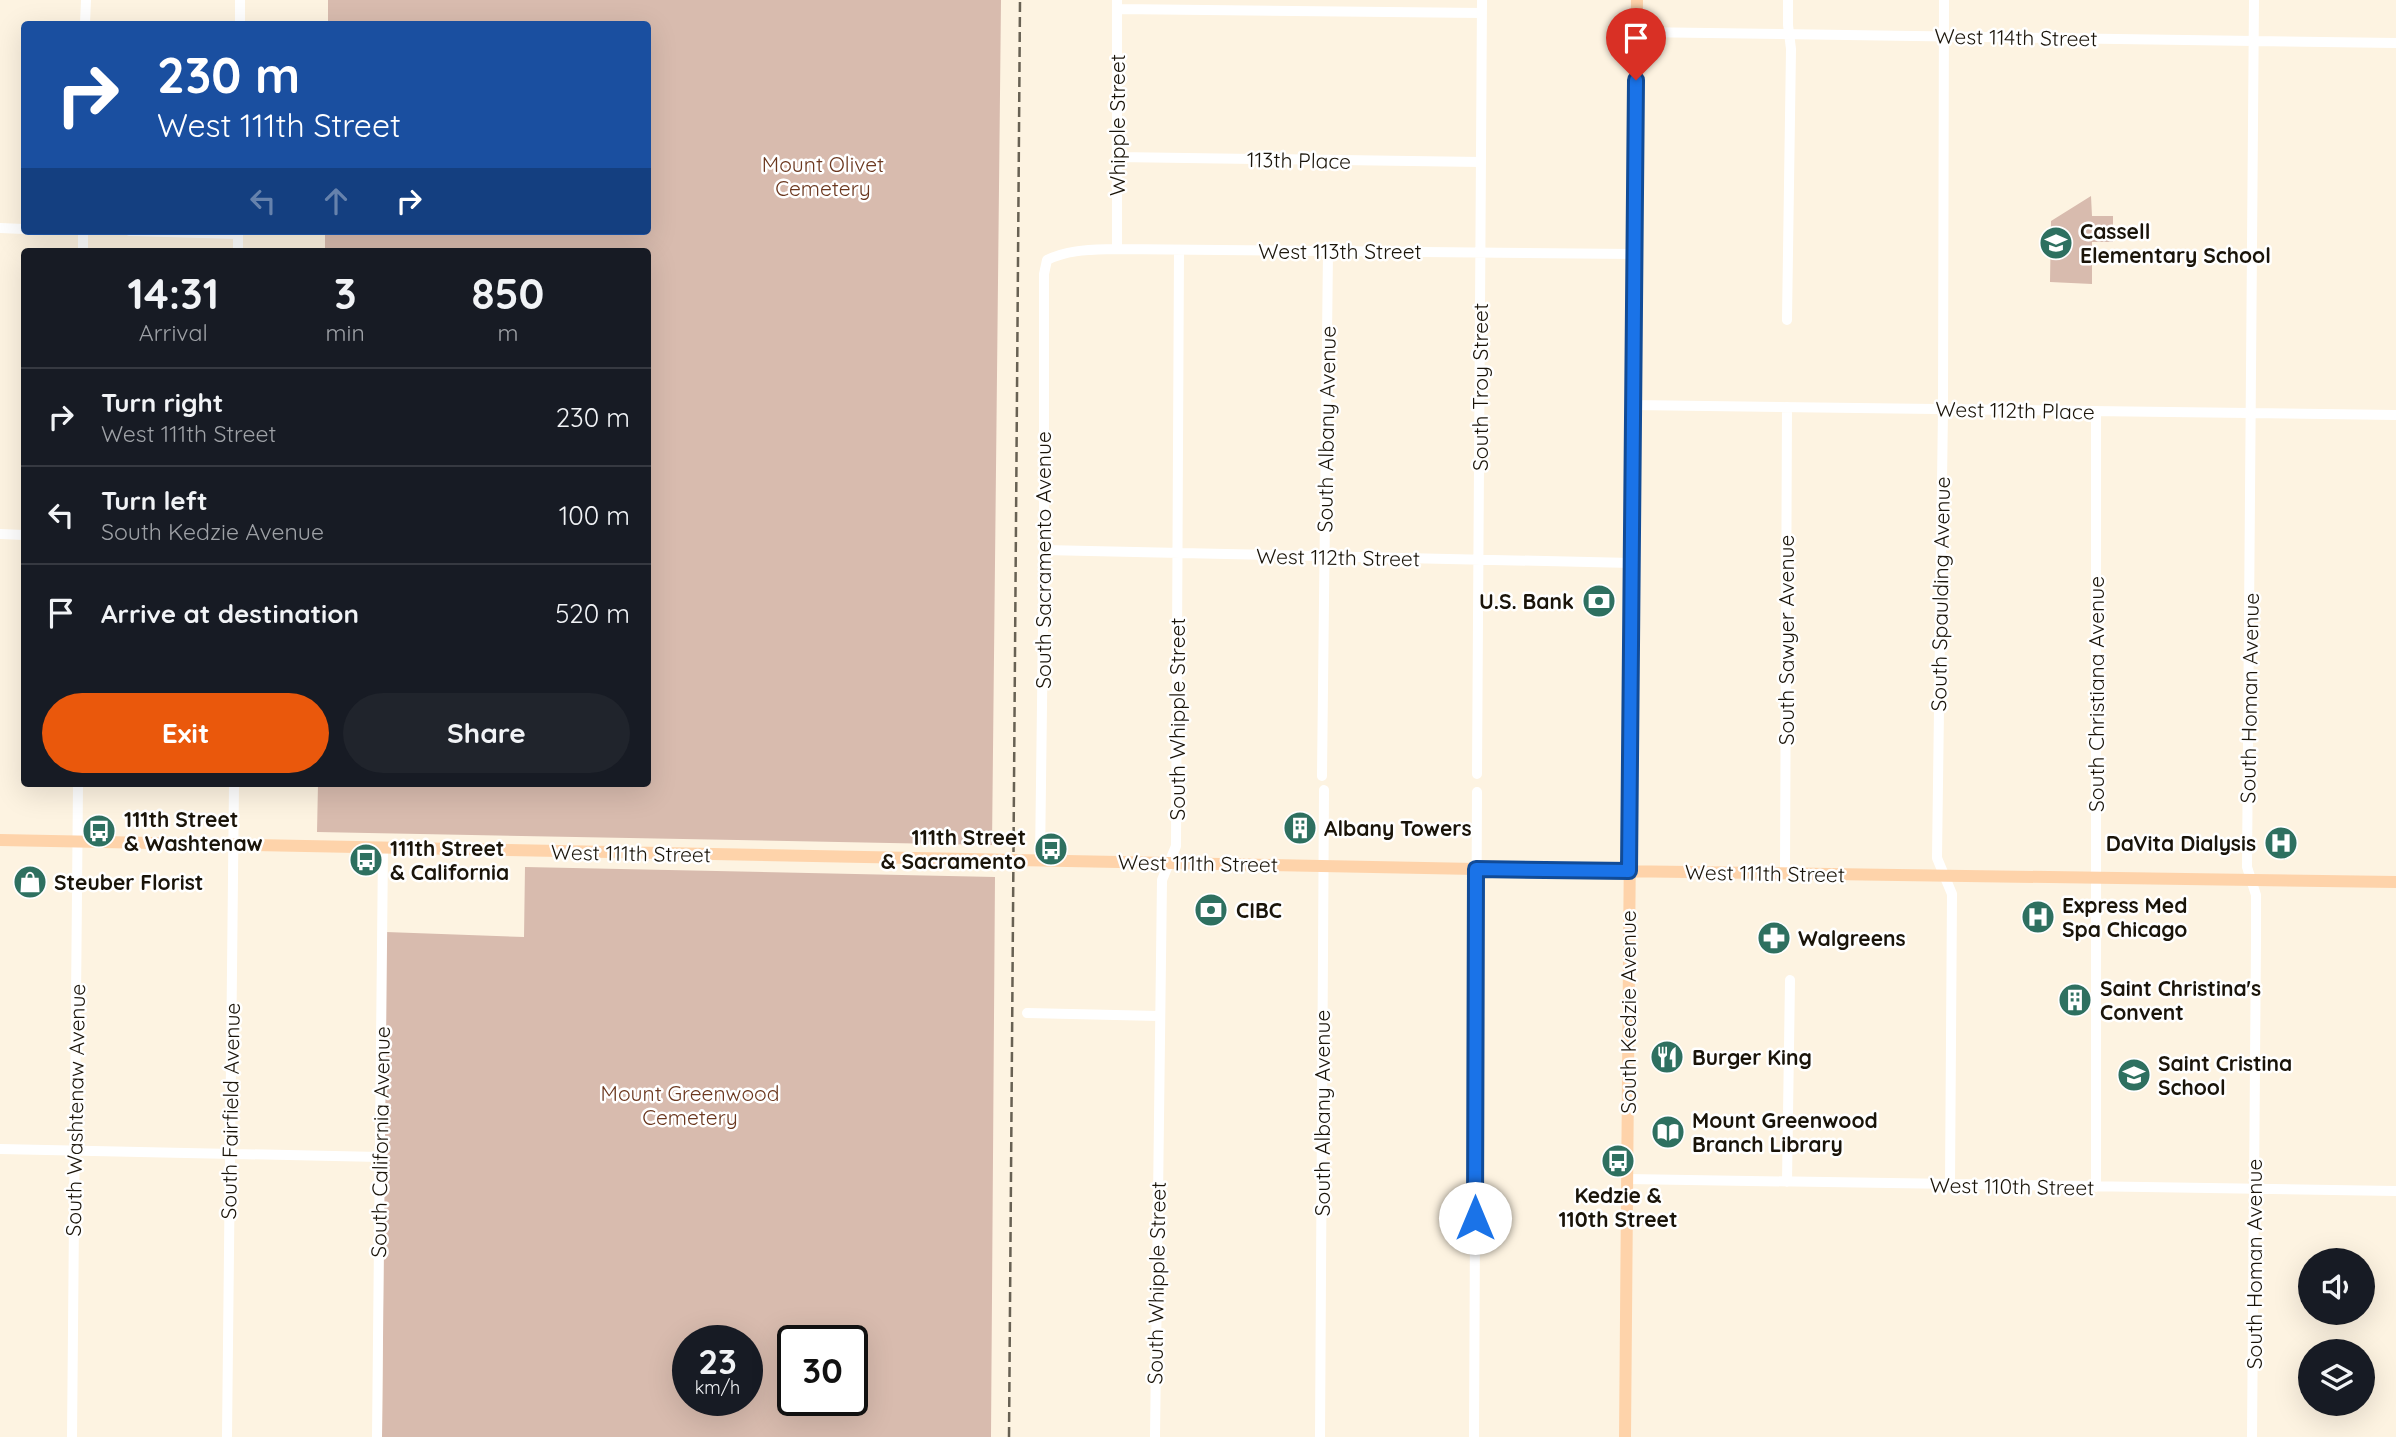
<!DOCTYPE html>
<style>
:root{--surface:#171b24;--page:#20242c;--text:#f1f3f6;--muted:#9ea1a6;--line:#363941;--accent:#ea580c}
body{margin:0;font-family:Quicksand,sans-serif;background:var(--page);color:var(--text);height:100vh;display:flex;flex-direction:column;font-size:26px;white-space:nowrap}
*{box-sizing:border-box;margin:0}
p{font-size:23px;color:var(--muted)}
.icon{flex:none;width:38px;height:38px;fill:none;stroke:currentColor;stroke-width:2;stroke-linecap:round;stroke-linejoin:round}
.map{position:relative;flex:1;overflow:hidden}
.side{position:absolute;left:21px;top:248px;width:630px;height:539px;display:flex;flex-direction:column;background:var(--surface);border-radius:7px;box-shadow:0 7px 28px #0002}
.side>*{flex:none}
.hud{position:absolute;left:21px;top:21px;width:630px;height:214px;border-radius:7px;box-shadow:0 7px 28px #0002;background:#1a4fa0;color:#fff;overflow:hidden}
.tools{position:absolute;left:2298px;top:1248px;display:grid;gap:14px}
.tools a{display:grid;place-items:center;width:77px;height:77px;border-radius:50%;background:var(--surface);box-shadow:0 7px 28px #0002;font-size:35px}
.speed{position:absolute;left:672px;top:1325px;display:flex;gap:14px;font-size:35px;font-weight:700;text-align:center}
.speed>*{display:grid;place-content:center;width:91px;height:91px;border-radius:50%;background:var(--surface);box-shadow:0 7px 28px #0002;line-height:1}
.speed small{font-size:18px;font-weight:400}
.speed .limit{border:4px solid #111;border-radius:10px;background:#fff;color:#111}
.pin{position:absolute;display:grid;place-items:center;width:60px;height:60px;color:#fff;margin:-72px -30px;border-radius:50% 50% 50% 0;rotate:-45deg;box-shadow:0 0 7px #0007}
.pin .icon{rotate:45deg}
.me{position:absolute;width:77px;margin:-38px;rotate:0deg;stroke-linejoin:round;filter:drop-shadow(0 0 5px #0008)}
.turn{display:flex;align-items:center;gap:24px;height:147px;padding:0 21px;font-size:32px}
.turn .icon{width:91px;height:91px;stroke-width:2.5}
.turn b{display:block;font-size:49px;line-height:60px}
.lanes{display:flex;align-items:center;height:66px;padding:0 21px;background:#0003;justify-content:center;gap:35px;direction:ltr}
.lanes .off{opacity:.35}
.eta{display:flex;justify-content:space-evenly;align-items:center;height:119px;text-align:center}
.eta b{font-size:42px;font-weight:700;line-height:49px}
.action{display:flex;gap:14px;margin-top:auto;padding:14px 21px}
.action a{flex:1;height:80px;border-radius:42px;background:var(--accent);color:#fff;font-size:28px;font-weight:700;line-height:80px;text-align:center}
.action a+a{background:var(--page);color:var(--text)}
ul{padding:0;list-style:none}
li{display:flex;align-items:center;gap:21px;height:98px;padding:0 21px;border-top:2px solid var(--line)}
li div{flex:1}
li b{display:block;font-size:26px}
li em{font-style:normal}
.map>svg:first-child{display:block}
</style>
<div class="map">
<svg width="2396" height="1437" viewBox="0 0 2396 1437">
<rect width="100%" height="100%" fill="#fdf3e1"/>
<path fill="#d8bbae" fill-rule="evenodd" d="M328 0H1001L992 845 317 832 318 784H648V252H325V231H648V24H328Z
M2091 196 2092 216H2113V242H2092V284L2050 282 2051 221Z
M525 867 995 877 991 1437H382L386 932 524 937ZM688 1340H747V1400H688ZM793 1340H852V1400H793Z"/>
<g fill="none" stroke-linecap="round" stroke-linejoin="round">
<path stroke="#fff" stroke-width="10" d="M1944 0 1943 409 1937 858 1952 894 1950 1185
M1117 9 1482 13
M85 24 86 0
M240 24V0
M1636 32 2396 43
M1117 157 1481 162
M0 228 24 229
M130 231 238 234
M1117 249V0
M83 252V231
M238 252V231
M1787 320 1791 49 1788 25V0
M1633 405 2396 415
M0 534 24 535
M1044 550 1632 563
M1477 774 1482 0
M1322 776 1328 251
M1040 861 1044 550V274L1047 260C1069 249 1092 250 1117 249L1634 254
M1785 873 1787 407
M1027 1013 1159 1016
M0 1149 380 1157
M1627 1179 2396 1191
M1787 1182 1790 980
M2096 1187V411
M72 1437 78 784
M227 1437 234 784
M377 1437 383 848
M1155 1437 1162 880 1176 846 1179 250
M1320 1437 1324 790
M1474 1437 1477 792
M2252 1437 2256 940V895L2247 867 2254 0"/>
<path stroke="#fed3aa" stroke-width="12" d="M0 840 1476 869 2396 882
M1625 1437 1637 0"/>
<path stroke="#686153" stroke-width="2.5" stroke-dasharray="10 5" stroke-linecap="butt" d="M1009 1437 1020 0"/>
</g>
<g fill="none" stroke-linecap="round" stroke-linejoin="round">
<defs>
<path id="route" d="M1475 1218 1476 869 1629 871 1636 80"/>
</defs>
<use href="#route" stroke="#114b97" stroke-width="18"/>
<use href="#route" stroke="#1a73e8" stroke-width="12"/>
</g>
<defs>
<symbol id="school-disc" viewBox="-11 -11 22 22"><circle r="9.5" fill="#2e7060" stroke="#fff"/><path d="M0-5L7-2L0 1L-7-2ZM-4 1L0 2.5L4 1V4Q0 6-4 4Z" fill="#fff"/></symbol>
<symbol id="bank-disc" viewBox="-11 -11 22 22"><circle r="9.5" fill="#2e7060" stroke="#fff"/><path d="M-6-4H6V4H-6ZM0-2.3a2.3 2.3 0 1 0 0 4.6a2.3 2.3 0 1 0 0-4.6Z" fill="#fff"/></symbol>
<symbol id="building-disc" viewBox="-11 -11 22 22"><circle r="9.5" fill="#2e7060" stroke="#fff"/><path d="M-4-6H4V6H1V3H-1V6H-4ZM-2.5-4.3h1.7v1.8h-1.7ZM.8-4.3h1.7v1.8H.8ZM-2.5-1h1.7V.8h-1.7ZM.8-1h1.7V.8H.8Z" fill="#fff"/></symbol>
<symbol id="bus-disc" viewBox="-11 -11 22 22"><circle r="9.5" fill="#2e7060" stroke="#fff"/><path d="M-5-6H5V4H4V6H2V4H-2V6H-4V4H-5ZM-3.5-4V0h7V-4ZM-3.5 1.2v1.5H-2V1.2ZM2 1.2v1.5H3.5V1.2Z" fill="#fff"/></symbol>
<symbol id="hospital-disc" viewBox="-11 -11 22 22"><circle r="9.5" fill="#2e7060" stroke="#fff"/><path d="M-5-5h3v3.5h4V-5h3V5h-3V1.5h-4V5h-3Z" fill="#fff"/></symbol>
<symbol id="shop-disc" viewBox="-11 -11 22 22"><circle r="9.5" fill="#2e7060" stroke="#fff"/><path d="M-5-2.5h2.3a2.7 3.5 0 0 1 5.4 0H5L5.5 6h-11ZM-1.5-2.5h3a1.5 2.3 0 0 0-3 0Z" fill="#fff"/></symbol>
<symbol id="pharmacy-disc" viewBox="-11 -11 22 22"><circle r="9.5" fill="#2e7060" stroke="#fff"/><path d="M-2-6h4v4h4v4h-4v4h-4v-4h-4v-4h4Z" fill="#fff"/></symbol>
<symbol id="restaurant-disc" viewBox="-11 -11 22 22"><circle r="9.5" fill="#2e7060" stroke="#fff"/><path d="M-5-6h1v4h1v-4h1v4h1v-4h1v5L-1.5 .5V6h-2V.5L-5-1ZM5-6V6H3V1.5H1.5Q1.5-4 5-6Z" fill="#fff"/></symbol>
<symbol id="library-disc" viewBox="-11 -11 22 22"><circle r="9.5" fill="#2e7060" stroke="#fff"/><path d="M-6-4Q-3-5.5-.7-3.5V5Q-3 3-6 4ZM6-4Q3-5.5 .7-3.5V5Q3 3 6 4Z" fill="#fff"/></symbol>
</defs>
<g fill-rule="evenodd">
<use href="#school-disc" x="2037" y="224" width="38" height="38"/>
<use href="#bank-disc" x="1580" y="582" width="38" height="38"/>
<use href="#building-disc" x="1281" y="809" width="38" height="38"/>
<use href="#bus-disc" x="80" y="812" width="38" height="38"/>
<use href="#hospital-disc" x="2262" y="824" width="38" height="38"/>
<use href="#bus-disc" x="1032" y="830" width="38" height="38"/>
<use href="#bus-disc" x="347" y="841" width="38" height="38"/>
<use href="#shop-disc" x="11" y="863" width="38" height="38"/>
<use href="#bank-disc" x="1192" y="891" width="38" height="38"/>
<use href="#hospital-disc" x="2019" y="898" width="38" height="38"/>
<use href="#pharmacy-disc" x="1755" y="919" width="38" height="38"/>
<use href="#building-disc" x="2056" y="981" width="38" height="38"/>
<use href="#restaurant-disc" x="1648" y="1038" width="38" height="38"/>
<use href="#school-disc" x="2115" y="1056" width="38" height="38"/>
<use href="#library-disc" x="1649" y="1113" width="38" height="38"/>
<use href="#bus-disc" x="1599" y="1142" width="38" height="38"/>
</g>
<g text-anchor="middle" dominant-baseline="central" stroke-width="5" stroke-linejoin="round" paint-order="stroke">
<g font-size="21" fill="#1a1409" stroke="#fff">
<text transform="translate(2016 37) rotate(1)">West 114th Street</text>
<text transform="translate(1117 125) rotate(-90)">Whipple Street</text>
<text transform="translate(1299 160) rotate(1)">113th Place</text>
<text x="1340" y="251">West 113th Street</text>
<text transform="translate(1480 387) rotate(-90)">South Troy Street</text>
<text transform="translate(2015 410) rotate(1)">West 112th Place</text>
<text transform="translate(1326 429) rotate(-89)">South Albany Avenue</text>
<text transform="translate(1338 557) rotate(1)">West 112th Street</text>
<text transform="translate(1043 560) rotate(-90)">South Sacramento Avenue</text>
<text transform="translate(1940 594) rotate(-89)">South Spaulding Avenue</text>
<text transform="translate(1786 640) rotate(-90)">South Sawyer Avenue</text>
<text transform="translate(2096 694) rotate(-90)">South Christiana Avenue</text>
<text transform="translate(2249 698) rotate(-89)">South Homan Avenue</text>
<text transform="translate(1177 719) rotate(-90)">South Whipple Street</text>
<text transform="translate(631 853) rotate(1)">West 111th Street</text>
<text transform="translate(1198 863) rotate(1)">West 111th Street</text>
<text transform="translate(1765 873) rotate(1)">West 111th Street</text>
<text transform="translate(1628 1012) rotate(-90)">South Kedzie Avenue</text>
<text transform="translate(75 1110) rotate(-89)">South Washtenaw Avenue</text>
<text transform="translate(230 1111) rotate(-89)">South Fairfield Avenue</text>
<text transform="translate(1322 1113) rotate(-90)">South Albany Avenue</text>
<text transform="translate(380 1142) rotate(-89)">South California Avenue</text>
<text transform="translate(2012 1186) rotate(1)">West 110th Street</text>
<text transform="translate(2254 1264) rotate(-90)">South Homan Avenue</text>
<text transform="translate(1156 1283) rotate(-89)">South Whipple Street</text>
</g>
<g font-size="21" fill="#6b371e" stroke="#fff">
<text x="823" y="164">Mount Olivet<tspan x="823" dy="24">Cemetery</tspan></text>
<text x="690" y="1093">Mount Greenwood<tspan x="690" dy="24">Cemetery</tspan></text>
</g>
<g font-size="21" font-weight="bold" fill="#1a1409" stroke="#fff" text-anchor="start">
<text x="2080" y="231">Cassell<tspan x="2080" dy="24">Elementary School</tspan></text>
<text x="1574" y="601" text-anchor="end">U.S. Bank</text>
<text x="124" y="819">111th Street<tspan x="124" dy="24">&amp; Washtenaw</tspan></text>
<text x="1324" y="828">Albany Towers</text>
<text x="1026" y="837" text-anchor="end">111th Street<tspan x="1026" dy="24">&amp; Sacramento</tspan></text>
<text x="2256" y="843" text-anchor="end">DaVita Dialysis</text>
<text x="390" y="848">111th Street<tspan x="390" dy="24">&amp; California</tspan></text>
<text x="54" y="882">Steuber Florist</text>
<text x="2062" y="905">Express Med<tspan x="2062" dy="24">Spa Chicago</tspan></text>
<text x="1236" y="910">CIBC</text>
<text x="1798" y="938">Walgreens</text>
<text x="2100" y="988">Saint Christina's<tspan x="2100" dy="24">Convent</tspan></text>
<text x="1692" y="1057">Burger King</text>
<text x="2158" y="1063">Saint Cristina<tspan x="2158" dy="24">School</tspan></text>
<text x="1692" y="1120">Mount Greenwood<tspan x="1692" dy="24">Branch Library</tspan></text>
<text x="1618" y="1195" text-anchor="middle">Kedzie &amp;<tspan x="1618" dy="24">110th Street</tspan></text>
</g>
</g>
</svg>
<div class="tools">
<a><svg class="icon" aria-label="sound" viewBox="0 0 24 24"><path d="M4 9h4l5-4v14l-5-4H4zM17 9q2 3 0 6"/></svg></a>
<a><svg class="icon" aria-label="layers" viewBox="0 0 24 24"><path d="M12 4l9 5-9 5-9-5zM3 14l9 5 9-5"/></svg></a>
</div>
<div class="speed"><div>23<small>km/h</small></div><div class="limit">30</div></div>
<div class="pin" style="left:1636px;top:80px;background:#d93025"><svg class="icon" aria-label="arrive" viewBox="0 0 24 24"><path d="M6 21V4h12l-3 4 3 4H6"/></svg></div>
<svg class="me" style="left:1475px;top:1218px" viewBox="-20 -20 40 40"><circle r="19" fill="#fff"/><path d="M0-13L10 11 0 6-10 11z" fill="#1a73e8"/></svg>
<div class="hud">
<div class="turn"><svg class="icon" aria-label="right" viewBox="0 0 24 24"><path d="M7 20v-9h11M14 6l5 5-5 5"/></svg><div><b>230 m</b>West 111th Street</div></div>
<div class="lanes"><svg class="icon off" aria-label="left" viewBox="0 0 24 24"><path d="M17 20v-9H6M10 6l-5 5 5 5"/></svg><svg class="icon off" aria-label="ahead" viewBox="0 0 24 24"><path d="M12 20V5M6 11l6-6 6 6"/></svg><svg class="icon" aria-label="right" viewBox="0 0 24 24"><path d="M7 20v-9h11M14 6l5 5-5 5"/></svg></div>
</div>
<section class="side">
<div class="eta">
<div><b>14:31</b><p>Arrival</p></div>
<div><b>3</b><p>min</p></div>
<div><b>850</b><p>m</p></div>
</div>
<ul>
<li><svg class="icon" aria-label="right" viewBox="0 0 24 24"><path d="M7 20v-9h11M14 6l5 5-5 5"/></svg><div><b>Turn right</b><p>West 111th Street</p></div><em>230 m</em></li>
<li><svg class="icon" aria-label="left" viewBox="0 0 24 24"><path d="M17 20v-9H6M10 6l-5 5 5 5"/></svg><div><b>Turn left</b><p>South Kedzie Avenue</p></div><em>100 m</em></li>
<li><svg class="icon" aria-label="arrive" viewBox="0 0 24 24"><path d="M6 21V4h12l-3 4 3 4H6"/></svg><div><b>Arrive at destination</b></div><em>520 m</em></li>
</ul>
<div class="action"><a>Exit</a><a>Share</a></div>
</section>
</div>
